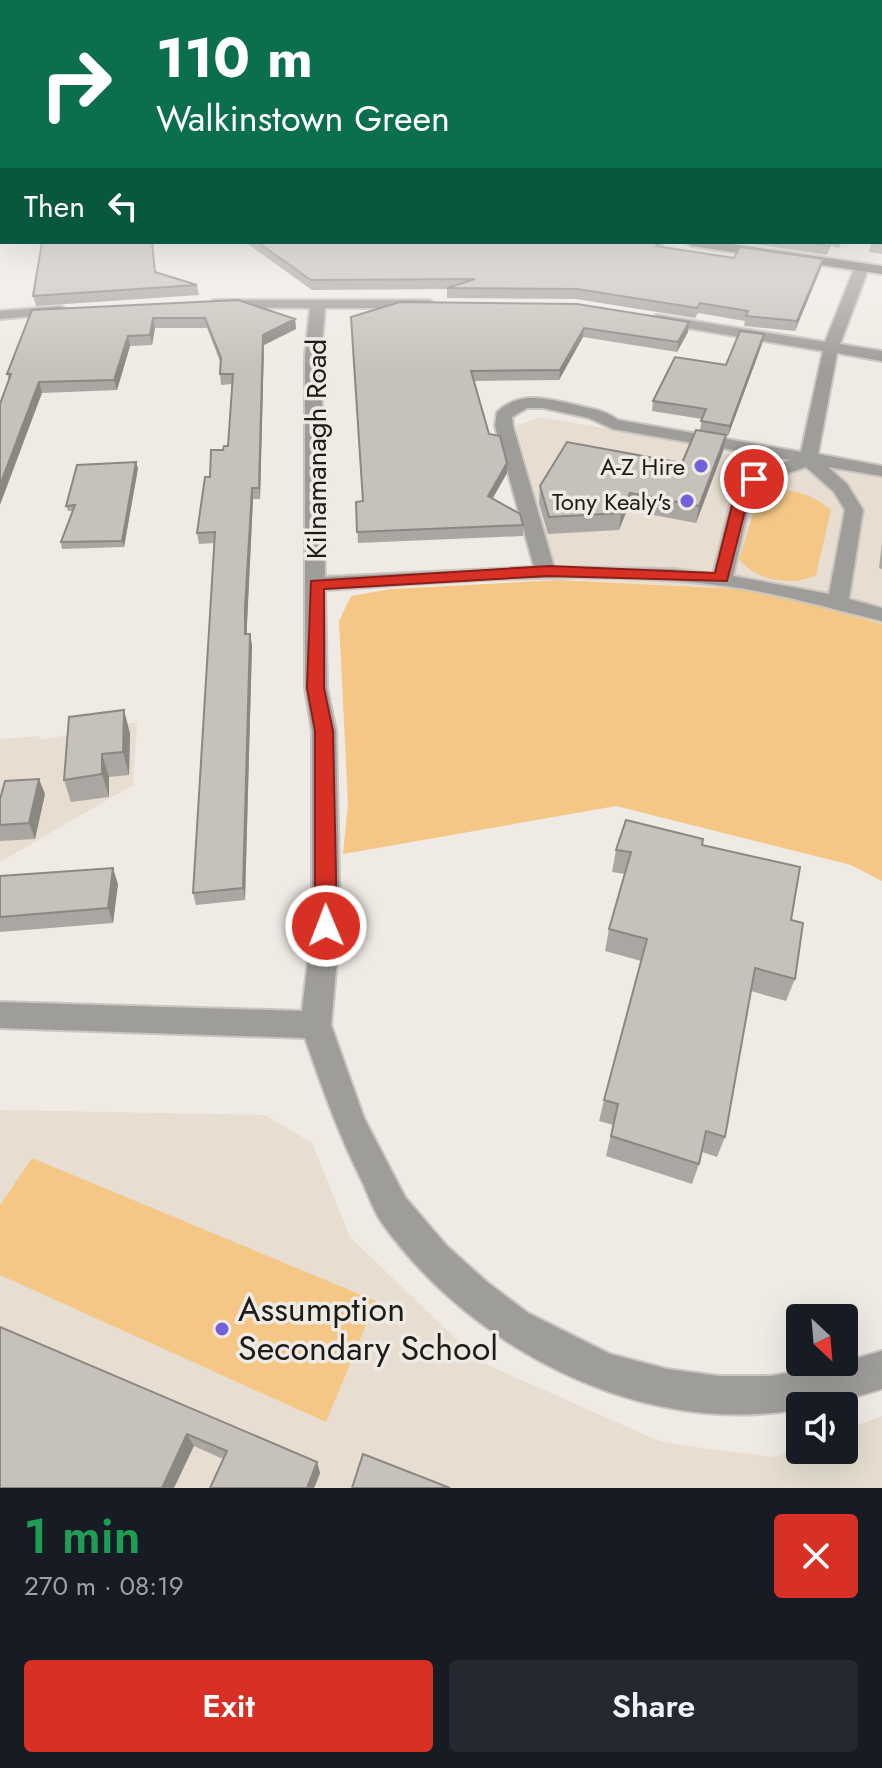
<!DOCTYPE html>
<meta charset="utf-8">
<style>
:root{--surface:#171b24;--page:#242831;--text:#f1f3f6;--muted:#9ea1a6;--accent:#d93025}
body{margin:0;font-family:Jost,sans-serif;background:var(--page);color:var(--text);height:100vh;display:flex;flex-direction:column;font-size:30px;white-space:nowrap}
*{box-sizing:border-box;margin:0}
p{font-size:26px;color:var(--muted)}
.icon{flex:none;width:44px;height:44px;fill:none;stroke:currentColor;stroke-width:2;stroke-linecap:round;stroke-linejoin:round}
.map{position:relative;height:1488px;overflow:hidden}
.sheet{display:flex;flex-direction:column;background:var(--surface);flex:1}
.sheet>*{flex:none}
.guide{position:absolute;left:0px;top:0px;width:882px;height:244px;box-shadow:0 8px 32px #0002;background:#0b6e4f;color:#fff;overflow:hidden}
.needle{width:52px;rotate:154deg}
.controls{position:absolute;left:786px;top:1304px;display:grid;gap:16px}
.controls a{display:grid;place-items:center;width:72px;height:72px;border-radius:8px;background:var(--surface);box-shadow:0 8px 32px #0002;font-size:40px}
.pin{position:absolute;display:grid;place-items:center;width:68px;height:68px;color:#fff;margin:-34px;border:4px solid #fff;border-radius:50%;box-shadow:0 2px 8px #0007}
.me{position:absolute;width:88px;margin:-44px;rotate:359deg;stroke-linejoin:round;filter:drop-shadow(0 0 6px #0008)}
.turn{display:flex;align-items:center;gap:28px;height:168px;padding:0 24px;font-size:36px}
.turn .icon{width:104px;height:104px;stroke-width:2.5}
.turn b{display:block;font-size:56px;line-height:68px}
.then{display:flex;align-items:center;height:76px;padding:0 24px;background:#0003;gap:16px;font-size:30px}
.round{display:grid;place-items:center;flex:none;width:84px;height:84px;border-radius:8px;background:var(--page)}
.summary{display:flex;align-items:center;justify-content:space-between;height:136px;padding:0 24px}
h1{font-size:48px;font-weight:600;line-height:60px;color:#1e9e55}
.primary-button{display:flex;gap:16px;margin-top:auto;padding:16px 24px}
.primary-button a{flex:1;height:92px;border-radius:8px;background:var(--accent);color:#fff;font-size:32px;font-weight:600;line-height:92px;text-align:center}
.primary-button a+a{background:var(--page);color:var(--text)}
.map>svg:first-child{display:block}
</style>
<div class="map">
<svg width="882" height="1488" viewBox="0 0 882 1488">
<rect width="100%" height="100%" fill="#efeae4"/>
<path fill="#e7ded1" d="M541 417 693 444V448L723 453 882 477V624L760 590 559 579 516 426Z
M137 722 133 785 0 862V739L38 736 41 740Z
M0 1110 265 1115 312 1143 350 1237 479 1361 659 1441 687 1446 774 1457 800 1447V1450H844V1430L882 1416V1488H0Z"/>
<path fill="#f4c786" d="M774 490C798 490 813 495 831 510L816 575C792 587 756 581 739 559L759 495Z
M559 580 760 590 882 624V881L851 865 616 806 343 854 348 804 339 621 351 596 391 589Z
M32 1158 376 1301 326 1422 0 1275V1205Z"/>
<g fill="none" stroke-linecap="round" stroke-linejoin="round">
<defs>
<path id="street" d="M880 188H882V196H880Z
M862 263 869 267 840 344 882 351V361L837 353 818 454 882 466V476L828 467 847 484 863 510 849 599 882 608V621C836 610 792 597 746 589 607 567 464 581 325 590L327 688 336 731 340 926 331 1025 364 1118 405 1197 447 1246 487 1282 528 1313 610 1354 667 1369 719 1376H771L837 1364 882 1351V1389L837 1402 800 1406V1409C643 1438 473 1350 382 1223 373 1210 368 1193 361 1179 338 1133 322 1087 305 1038L0 1028V1002L302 1011 312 926V731L305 688V355L310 308 218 307 213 306V300H429L436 304 429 308H325L321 355 325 577 534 567 495 426 497 412C521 390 547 399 576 405 591 409 605 410 618 420L801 452 823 351 657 323 650 319 657 315 825 342 855 267ZM527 408H543L589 418 613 429 790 460 748 475 734 490 713 574 673 569 554 567 513 426 512 417ZM806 467 834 492 845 510 829 594 733 576 752 492 760 483Z
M61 306 68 310 66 313 0 319V311Z"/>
<path id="secondary" d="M0 163H2V169H0Z
M2 193V203L0 204V194Z
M685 242H718L882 266V274L691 246Z"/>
</defs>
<use href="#street" stroke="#c9c5bf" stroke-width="4"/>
<use href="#secondary" stroke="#c9c5bf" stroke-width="4"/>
<use href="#street" fill="#9f9d9a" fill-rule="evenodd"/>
<use href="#secondary" fill="#7b7874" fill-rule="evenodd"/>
</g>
<path fill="#aaa6a1" d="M882 209V254L869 252 871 242Z
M245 242H665L662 247 734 258 823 259 821 268 795 331 744 326 745 321 698 313 695 318 576 299 447 298V289L312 290Z
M747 242H841L839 248 831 246 827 255 746 243Z
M156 272 197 285 199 295 36 306 33 296Z
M32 310 295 319 296 329 264 345 260 499H253L247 620V634L252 645 245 900 196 905 193 893 214 543 199 544 197 533 210 477 223 450 228 446 232 384 221 385 220 374 221 364 207 328H155L152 345 130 346 117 390 42 393 9 380 7 374Z
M351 317 689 322 688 332 677 352 583 337 559 380 474 381 489 434 507 473 493 498 523 525V536L358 543 356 502 363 501Z
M764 334 762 344 728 436H726L723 451 696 523 627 510 619 530 548 534 539 503 540 486 682 463 700 430 702 419 652 411 653 401 726 365Z
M138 468 124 547 62 549 61 542 73 511H68L66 506Z
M882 543V569L879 568Z
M130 733 129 775 109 777V797L71 802 64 780Z
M45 794 35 839 0 841V799Z
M702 845 791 920 795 979 786 1001 751 991 725 1137 717 1157 702 1152 699 1164 692 1184 606 1156 613 1125 599 1121 604 1100 641 961 605 951 609 929 625 874 612 872 616 850Z
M0 876 118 884 113 923 0 932Z
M0 1327 317 1462 320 1473 314 1488H210L223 1459 194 1446Z"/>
<path fill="#8b8783" d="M823 259 821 268 795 331 797 321Z
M153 318 155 328 152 345 150 335Z
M295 319 296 329 264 345 260 499 259 488 263 335Z
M689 322 688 332 677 352 678 342Z
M584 328 583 337 559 380 560 370Z
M764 334 762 344 728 436 730 426Z
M128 336 130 346 117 390 114 380Z
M39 382 42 393 0 505V485Z
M726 435 723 451 696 523 699 506Z
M136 462 138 468 124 547 122 541Z
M507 463V473L488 506V496Z
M252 488 253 499 246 646 245 634V608Z
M630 493 627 510 619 530 621 513Z
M250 634 252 645 245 900 243 888Z
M124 710 130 733 129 775 123 752Z
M102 754 109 777V797L102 774Z
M39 779 45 794 35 839 29 823Z
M113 868 118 884 113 923 108 908Z
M187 1434 194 1446 174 1488H162Z
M317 1462 320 1473 314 1488H307Z"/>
<path fill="#c6c1bb" stroke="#8b8783" stroke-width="2" d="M882 209V244L871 243 880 242V215Z
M42 242H152L155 272 197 285 33 296Z
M257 242H659L656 246 734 258 740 247 823 259 797 321 746 316 748 311 700 303 697 308 577 289 447 288 475 279 311 280Z
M804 242H831L829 246Z
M238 300 295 319 263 335 259 488H252L245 608V634H250L243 888 193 893 215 532 197 533 205 477H210L211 450H223L224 446H228L233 374H220L221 358 205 318H153L150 335 128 336 114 380 39 382 0 485V404L11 374H7L32 310Z
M400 302 577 304 689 322 678 342 584 328 560 370 471 371 489 434 500 436 507 463 488 496 520 514 523 525 357 532 356 502 363 501 351 317Z
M740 331 764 334 730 426 701 421 706 409 653 401 675 357 726 365Z
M696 430 726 435 699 506 630 493 621 513 549 517 540 486 567 442 682 463Z
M136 462 122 541 61 542 75 505 66 506 77 465Z
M124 710 123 752 102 754V774L64 780 69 717Z
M39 779 29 823 0 825V799L5 781Z
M626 820 703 839 702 845 800 867 791 920 803 923 795 979 755 968 725 1137 706 1131 699 1164 611 1136 618 1104 604 1100 647 939 609 929 631 852 616 850Z
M113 868 108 908 0 917V876Z
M0 1327 317 1462 307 1488H210L227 1451 187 1434 162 1488H0Z
M363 1454 450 1488H352Z"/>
<linearGradient id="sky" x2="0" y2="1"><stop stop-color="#9fa9a2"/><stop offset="0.44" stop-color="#f8f6f3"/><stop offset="1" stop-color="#f8f6f3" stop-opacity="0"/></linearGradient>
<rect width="882" height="369" fill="url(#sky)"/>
<path fill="#d93025" stroke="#8d1f18" stroke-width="2" d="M754 475 761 479 750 491 727 581 549 576 324 589V688L333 731 337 926 334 932 326 934 318 932 315 926V731L307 688 311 581 549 566 715 573 736 490Z"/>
<g fill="#7360db" stroke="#efeae4" stroke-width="3">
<circle cx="701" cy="466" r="8"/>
<circle cx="687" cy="501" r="8"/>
<circle cx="222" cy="1329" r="8"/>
</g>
<g text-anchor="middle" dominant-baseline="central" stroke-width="7" stroke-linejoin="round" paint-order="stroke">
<g font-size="24" fill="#1d1c19" stroke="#efeae4" text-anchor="end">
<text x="685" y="466">A-Z Hire</text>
<text x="671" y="501">Tony Kealy's</text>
</g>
<g font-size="28" fill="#1d1c19" stroke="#efeae4">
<text transform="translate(316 449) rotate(-90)">Kilnamanagh Road</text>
</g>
<g font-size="34" fill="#1d1c19" stroke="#efeae4" text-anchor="start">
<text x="238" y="1309">Assumption<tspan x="238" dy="39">Secondary School</tspan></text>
</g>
</g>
</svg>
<div class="controls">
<a><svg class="needle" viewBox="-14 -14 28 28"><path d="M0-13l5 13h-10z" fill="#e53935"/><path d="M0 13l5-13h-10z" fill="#9ea1a6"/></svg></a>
<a><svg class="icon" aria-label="sound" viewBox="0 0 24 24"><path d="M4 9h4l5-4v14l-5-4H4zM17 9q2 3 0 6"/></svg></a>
</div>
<div class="pin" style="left:754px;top:479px;background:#d93025"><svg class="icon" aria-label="arrive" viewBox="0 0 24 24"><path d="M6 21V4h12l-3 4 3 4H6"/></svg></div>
<svg class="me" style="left:326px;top:926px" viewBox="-20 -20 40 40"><circle r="17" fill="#d93025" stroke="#fff" stroke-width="3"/><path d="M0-11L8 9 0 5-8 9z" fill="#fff"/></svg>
<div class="guide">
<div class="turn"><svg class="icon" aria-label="right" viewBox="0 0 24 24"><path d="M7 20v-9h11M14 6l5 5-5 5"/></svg><div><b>110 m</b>Walkinstown Green</div></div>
<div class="then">Then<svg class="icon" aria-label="left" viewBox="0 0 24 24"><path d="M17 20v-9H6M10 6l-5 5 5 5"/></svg></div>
</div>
</div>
<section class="sheet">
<div class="summary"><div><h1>1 min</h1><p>270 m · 08:19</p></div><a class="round" style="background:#d93025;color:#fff"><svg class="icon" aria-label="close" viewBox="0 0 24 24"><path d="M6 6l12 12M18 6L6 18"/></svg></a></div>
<div class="primary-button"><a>Exit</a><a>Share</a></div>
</section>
